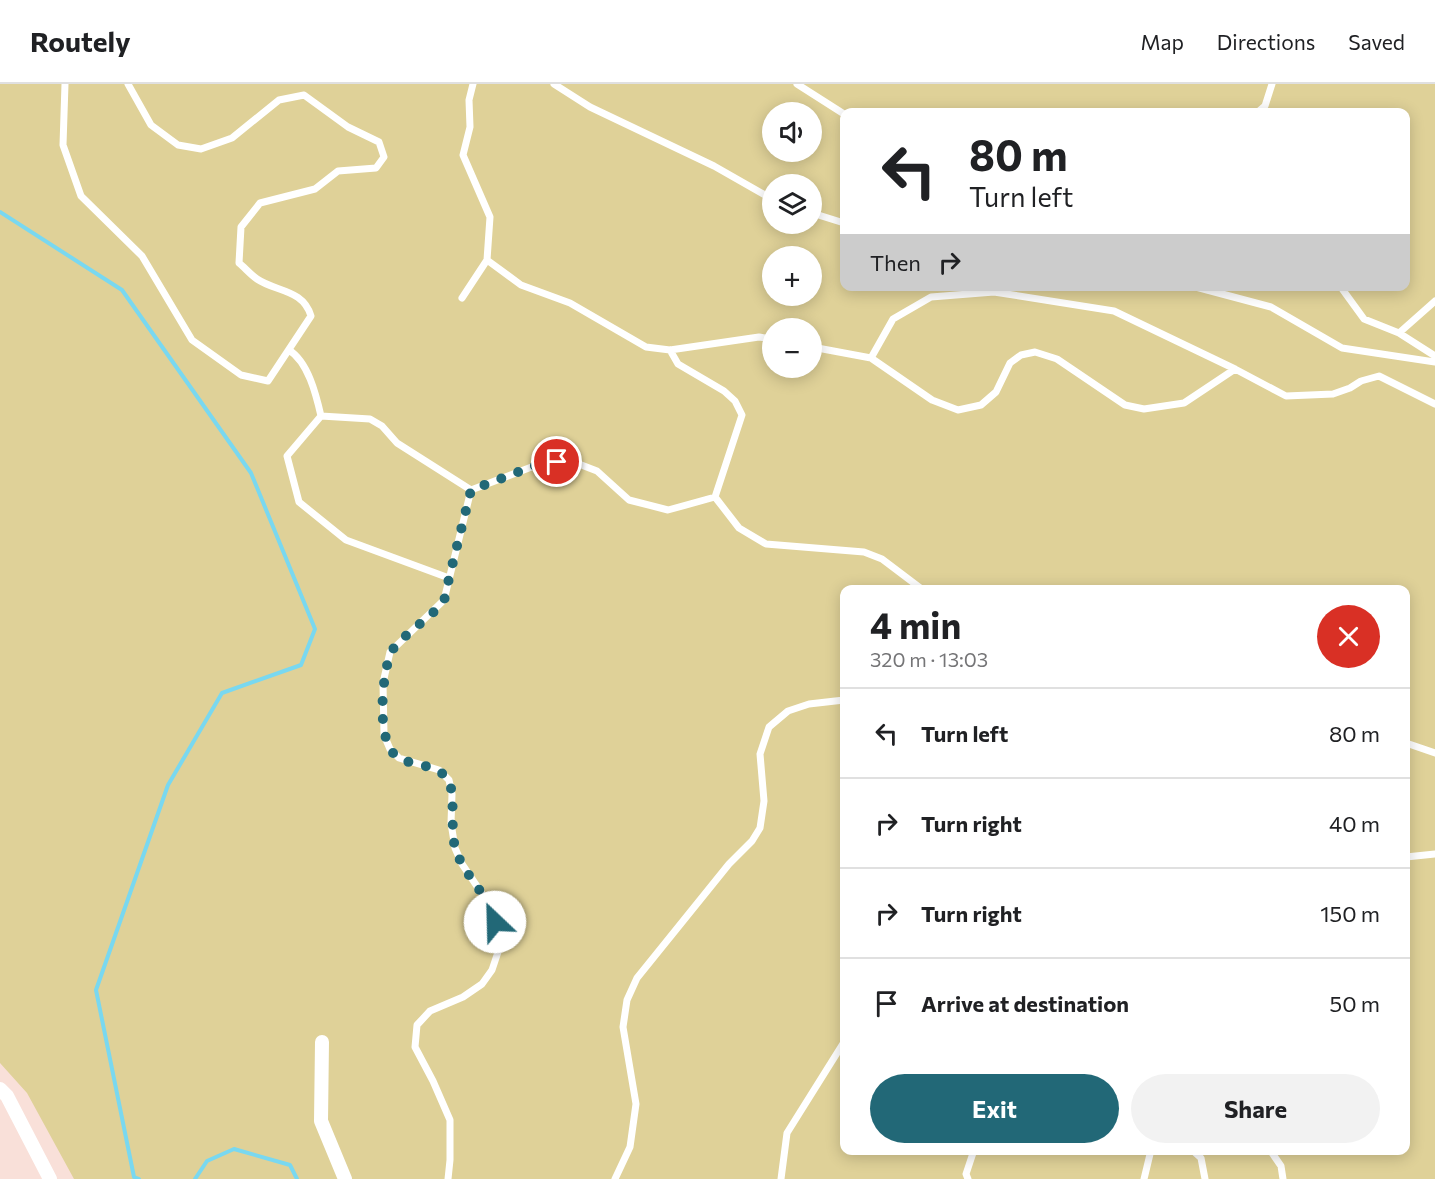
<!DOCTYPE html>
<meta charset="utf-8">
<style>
:root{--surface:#fff;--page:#f2f2f2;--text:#202124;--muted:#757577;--line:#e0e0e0;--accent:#226877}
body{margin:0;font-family:Commissioner,sans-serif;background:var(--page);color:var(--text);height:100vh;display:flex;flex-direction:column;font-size:22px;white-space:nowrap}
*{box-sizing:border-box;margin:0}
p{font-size:20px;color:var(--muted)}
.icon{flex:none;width:33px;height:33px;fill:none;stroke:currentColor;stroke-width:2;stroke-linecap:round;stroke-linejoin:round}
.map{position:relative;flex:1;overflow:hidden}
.sheet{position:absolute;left:840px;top:501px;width:570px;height:570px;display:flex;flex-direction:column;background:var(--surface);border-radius:12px;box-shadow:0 3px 15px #0003}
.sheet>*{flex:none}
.top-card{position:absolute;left:840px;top:24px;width:570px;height:183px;border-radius:12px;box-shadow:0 3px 15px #0003;background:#fff;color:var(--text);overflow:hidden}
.buttons{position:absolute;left:762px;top:18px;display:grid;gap:12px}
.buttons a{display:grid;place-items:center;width:60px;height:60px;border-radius:50%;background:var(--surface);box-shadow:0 3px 15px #0003;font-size:30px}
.pin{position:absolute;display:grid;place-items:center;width:51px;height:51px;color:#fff;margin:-26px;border:3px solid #fff;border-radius:50%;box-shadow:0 2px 6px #0007}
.me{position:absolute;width:66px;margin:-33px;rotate:336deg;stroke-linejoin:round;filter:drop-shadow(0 0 4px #0008)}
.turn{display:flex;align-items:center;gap:21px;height:126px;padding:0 30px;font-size:27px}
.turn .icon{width:78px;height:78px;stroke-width:2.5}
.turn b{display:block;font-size:42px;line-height:51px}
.then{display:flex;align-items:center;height:57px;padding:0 30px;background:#0003;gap:12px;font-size:22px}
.round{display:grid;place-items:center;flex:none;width:63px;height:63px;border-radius:32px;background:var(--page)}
.headline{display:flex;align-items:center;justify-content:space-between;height:102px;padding:0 30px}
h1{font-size:36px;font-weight:700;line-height:45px}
.action{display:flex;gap:12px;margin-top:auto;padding:12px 30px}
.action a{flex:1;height:69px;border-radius:36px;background:var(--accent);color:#fff;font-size:24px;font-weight:700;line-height:69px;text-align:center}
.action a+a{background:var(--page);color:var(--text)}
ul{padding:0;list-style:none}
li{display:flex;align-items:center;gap:18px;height:90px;padding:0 30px;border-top:2px solid var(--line)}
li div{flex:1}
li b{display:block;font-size:22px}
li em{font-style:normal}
header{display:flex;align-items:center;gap:36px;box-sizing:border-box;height:84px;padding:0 30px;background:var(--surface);border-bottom:2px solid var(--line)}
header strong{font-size:28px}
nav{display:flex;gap:33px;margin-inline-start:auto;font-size:21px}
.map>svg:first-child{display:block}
</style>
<header>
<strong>Routely</strong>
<nav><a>Map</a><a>Directions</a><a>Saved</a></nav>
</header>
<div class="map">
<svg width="1435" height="1095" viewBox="0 0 1435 1095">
<rect width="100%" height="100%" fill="#f9e0d9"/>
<path fill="#dfd198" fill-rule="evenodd" d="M0 0H1435V1095H74L27 1009 0 979ZM772 28H812V68H772ZM844 28H1406V202H844ZM772 100H812V140H772ZM772 172H812V212H772ZM772 244H812V284H772ZM844 506H1406V1066H844Z"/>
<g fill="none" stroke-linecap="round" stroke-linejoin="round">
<path stroke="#79d8f0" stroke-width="4" d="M0 128 122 206 251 389 315 545 301 581 222 609 168 701 96 906 134 1093 139 1095
M195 1095 207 1077 234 1065 290 1081 297 1095"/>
<path stroke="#fff" stroke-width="7" d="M65 0 63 61 81 112 142 172 192 256 241 291 268 297 311 232C303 205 276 208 257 195 251 191 245 184 239 179L241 143 260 119 315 105 338 87 376 84 384 73 379 58 348 43 304 11 279 16 232 54 201 65 178 61 151 41 128 0
M554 0 590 23 714 82 772 115
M797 0 844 30
M1258 28 1265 22 1272 0
M812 129 844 139
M487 176 521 201 570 219 646 263 670 266 759 253 772 255
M1192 202 1271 223 1342 264 1435 278
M1340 202 1364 235 1399 249 1435 272
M462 214 487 176 490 133 463 71 470 43 469 16 473 0
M1399 249 1435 217
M812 263 871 274 932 316 958 326 981 321 996 308 1010 279 1021 271 1035 268 1057 275 1125 321 1144 325 1184 319 1235 285
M289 266C308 278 316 310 321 332
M670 266 678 280 724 307 735 317 742 331 715 413 739 444 766 460 864 468 882 475 923 506
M871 274 893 235 931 213 994 208 1114 227 1235 285 1286 312 1333 310 1350 304 1361 297 1379 292 1435 320
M449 494 346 456 299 418 287 372 321 332 370 335 382 342 397 359 471 406
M1406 659 1435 669
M1406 773 1435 770
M1192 1066 1201 1074 1205 1095
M1270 1066 1281 1082 1283 1095
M448 1095 450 1076V1036L433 997 415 963 417 941 430 927 463 913 482 900 492 886 498 868 499 854 491 823 462 780 455 764 451 739 452 710 449 696 439 686 399 674 390 665 384 651 383 599 390 568 444 516 471 406 542 379 571 377 597 387 629 416 668 426 715 413
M615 1095 630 1063 636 1020 623 943 627 916 637 894 729 780 752 757 760 744 764 717 760 670 769 643 788 627 809 620 844 616
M781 1095 787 1049 844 958
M968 1095 966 1090 974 1066
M1144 1095 1151 1066"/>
<path stroke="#fff" stroke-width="14" d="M322 958 321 1037 345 1095
M0 1005 7 1012 50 1095"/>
</g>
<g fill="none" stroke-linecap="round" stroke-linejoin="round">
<path stroke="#226877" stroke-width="10" stroke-dasharray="0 18" d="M495 838C488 809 462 790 455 763 450 744 456 709 448 696 437 679 415 683 399 674 375 661 382 593 390 571 395 555 435 532 444 516 447 509 448 497 450 490 457 462 464 434 471 406L542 379 557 378"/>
</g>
</svg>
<div class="buttons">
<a><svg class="icon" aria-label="sound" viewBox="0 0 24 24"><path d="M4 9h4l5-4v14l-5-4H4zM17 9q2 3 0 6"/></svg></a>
<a><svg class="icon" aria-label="layers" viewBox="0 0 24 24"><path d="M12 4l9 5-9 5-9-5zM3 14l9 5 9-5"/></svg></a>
<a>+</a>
<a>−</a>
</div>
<div class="pin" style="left:557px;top:378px;background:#d93025"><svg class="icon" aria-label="arrive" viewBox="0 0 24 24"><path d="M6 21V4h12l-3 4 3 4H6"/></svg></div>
<svg class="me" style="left:495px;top:838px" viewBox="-20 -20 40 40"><circle r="19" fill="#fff"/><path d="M0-13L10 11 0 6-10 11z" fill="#226877"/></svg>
<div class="top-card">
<div class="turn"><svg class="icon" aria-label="left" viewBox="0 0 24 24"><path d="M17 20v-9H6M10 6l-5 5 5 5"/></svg><div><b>80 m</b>Turn left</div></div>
<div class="then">Then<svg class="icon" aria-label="right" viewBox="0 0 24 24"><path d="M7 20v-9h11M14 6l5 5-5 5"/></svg></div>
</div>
<section class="sheet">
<div class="headline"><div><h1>4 min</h1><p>320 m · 13:03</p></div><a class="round" style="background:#d93025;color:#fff"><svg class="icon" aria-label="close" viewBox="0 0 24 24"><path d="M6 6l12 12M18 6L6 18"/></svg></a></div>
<ul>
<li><svg class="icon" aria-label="left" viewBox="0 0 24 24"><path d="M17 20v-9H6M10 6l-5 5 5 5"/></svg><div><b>Turn left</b></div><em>80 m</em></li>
<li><svg class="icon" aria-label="right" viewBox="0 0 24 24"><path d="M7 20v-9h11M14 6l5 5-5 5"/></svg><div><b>Turn right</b></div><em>40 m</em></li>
<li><svg class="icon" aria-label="right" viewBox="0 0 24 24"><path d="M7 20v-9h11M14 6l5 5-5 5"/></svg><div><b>Turn right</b></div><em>150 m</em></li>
<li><svg class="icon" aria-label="arrive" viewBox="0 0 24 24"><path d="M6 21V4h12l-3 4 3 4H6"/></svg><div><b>Arrive at destination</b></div><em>50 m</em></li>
</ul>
<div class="action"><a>Exit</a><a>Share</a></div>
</section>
</div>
